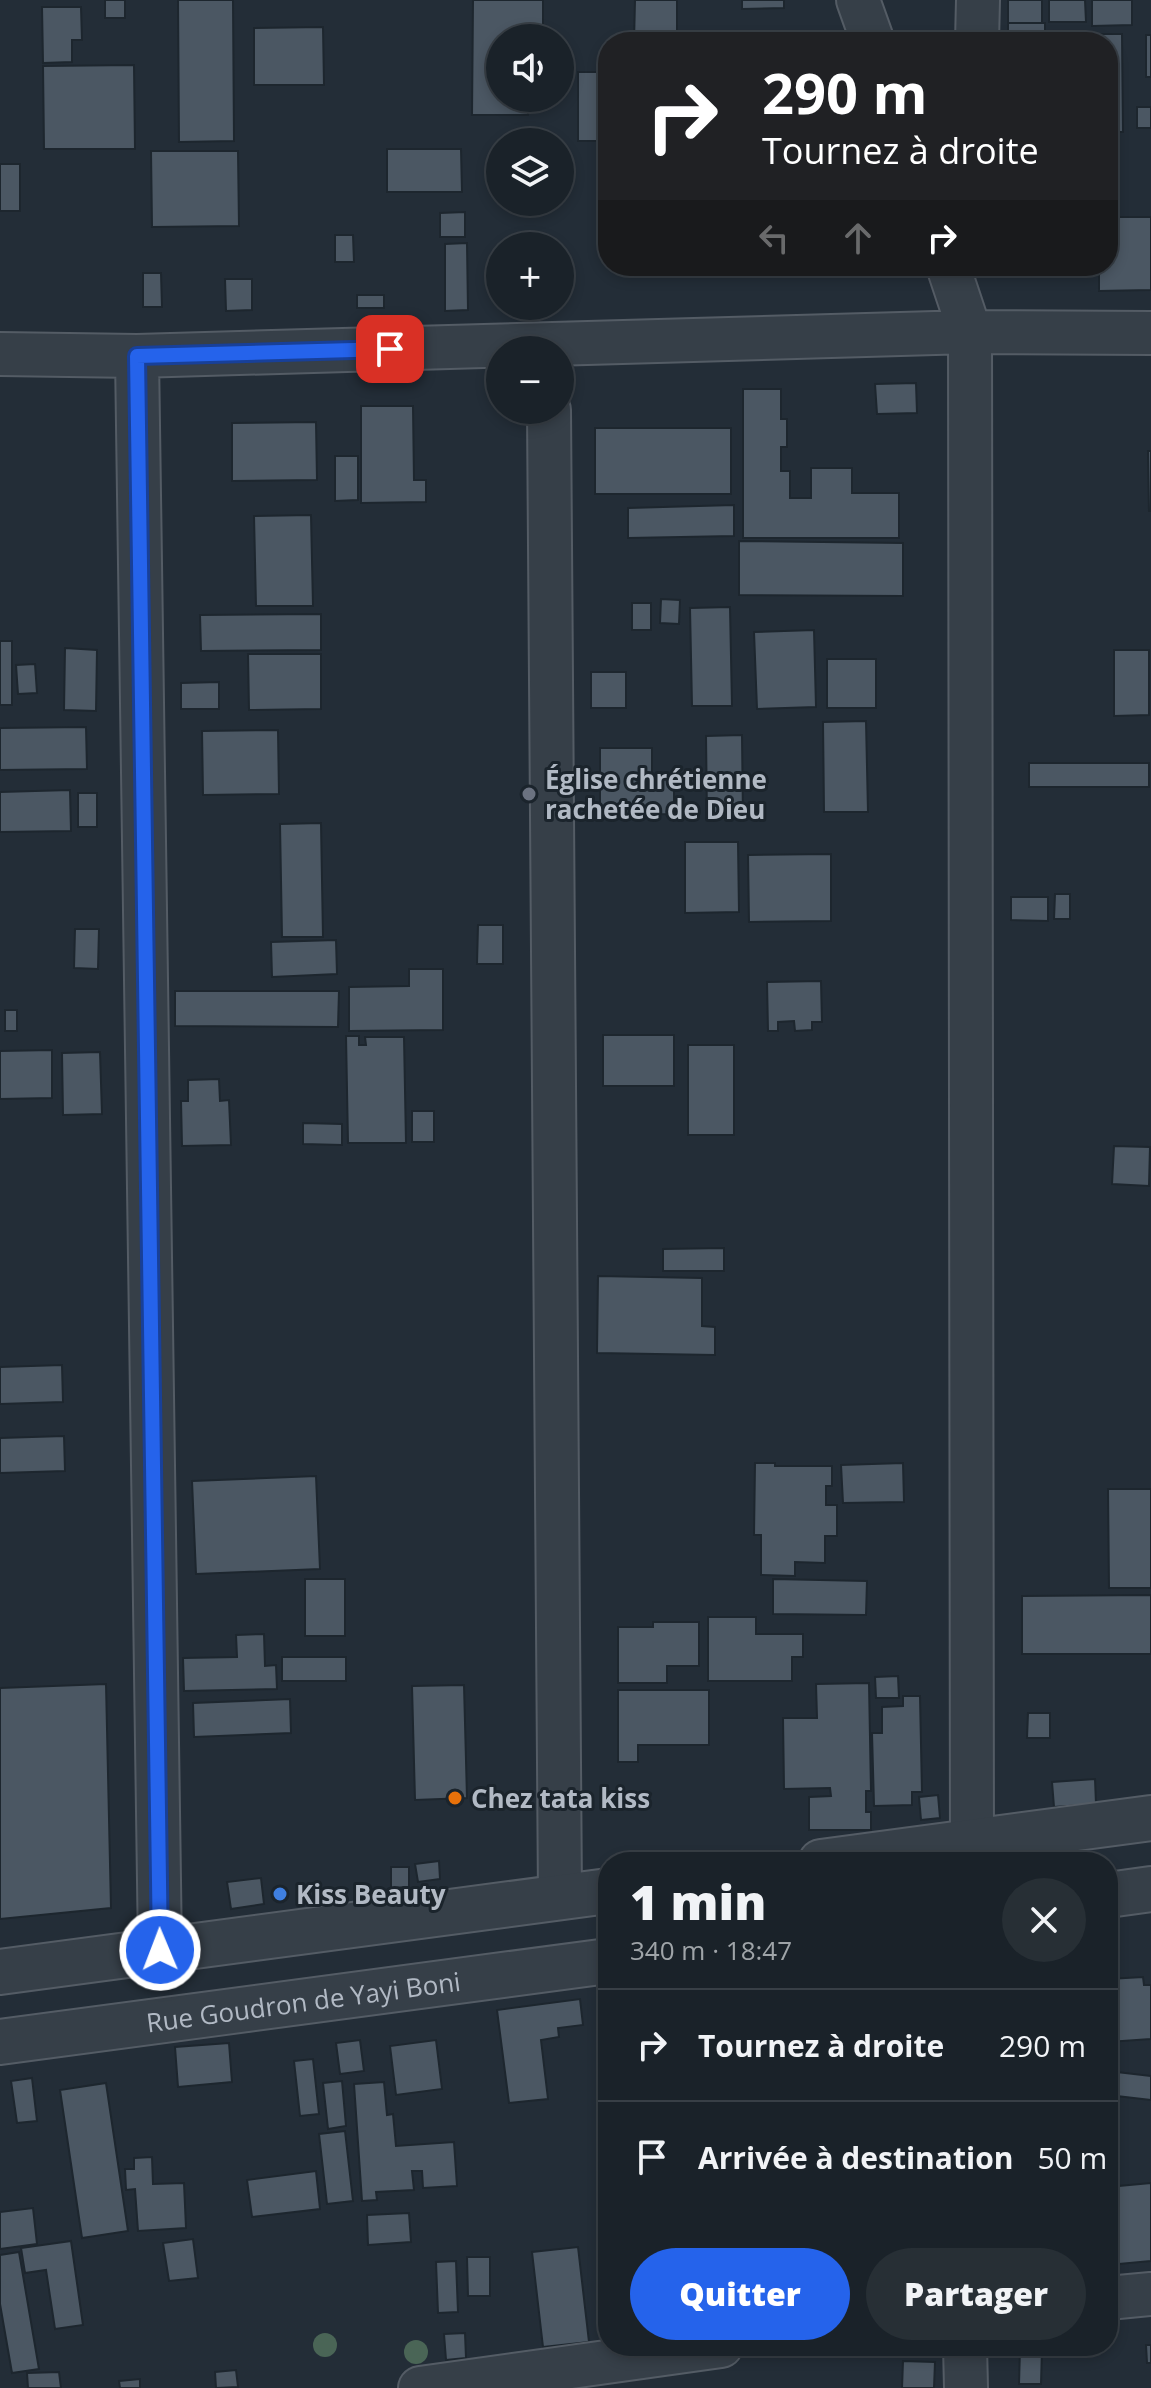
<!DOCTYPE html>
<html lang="fr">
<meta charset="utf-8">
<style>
:root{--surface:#1a2229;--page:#272f35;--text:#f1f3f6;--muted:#9fa4a8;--line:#383f46;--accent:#2563eb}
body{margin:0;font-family:"Open Sans",sans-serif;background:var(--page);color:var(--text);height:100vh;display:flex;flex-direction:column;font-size:30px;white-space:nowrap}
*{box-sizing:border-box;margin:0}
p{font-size:26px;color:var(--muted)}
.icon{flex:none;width:44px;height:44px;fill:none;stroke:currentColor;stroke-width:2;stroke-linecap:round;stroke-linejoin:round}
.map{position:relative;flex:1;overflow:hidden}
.panel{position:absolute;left:598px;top:1852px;width:520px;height:504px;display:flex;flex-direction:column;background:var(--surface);border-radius:32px;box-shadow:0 4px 12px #0003,0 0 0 2px var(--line)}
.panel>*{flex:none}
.top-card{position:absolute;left:598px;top:32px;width:520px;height:244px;border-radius:32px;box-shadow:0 4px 12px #0003,0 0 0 2px var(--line);background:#202124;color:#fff;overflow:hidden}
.controls{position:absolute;left:486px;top:24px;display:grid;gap:16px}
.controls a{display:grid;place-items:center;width:88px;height:88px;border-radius:50%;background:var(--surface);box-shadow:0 4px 12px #0003,0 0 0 2px var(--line);font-size:40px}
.pin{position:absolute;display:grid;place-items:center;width:68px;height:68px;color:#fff;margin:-34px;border-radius:16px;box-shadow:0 4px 12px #0006}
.me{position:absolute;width:88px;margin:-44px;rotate:359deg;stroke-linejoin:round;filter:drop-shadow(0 0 6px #0008)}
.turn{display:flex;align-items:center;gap:28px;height:168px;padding:0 32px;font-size:36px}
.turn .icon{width:104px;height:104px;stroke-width:2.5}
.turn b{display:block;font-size:56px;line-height:68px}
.lanes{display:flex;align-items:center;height:76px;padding:0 32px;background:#0003;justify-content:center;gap:40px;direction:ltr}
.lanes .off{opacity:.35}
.round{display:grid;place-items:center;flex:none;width:84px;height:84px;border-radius:42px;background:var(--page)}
.headline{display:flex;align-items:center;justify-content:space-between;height:136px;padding:0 32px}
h1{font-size:48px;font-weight:800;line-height:60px}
.cta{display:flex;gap:16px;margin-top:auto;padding:16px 32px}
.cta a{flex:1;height:92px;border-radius:48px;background:var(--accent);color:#fff;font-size:32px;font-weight:800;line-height:92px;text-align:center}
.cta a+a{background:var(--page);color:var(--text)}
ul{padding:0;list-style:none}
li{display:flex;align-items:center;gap:24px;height:112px;padding:0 32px;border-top:2px solid var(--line)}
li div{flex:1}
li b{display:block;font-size:30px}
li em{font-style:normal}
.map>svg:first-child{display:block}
</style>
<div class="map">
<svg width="1151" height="2388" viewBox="0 0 1151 2388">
<rect width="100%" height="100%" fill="#232d37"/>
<path fill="#4b5763" stroke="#1d262e" stroke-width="2" d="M105 0H125V18H105Z
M178 0H233L234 141 179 142Z
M473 0H543V38H500V98H528V115H472Z
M635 0H677V42H634Z
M742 0H784V8L742 9Z
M1008 0H1042V23H1008Z
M1049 0H1085L1086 22H1049Z
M1092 0H1132V25L1092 26Z
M42 7H81L82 40H72V62L43 63Z
M1008 23H1045V42H1008Z
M323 27 324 85H254V28Z
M1076 34H1122L1123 132H1108V42H1076Z
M1146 35H1151V77H1146Z
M134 65 135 149H44L43 66Z
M578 72H608V141H578Z
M1137 107H1151V128H1137Z
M387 149H461L462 192H387Z
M151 151H238L239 226 152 227Z
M0 164H20V211H0Z
M465 212V237H440V213Z
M1108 217H1151V290L1099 291V266H1108Z
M335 235H353L354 262H335Z
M467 243 468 310 445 311V244Z
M143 273H161L162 307H143Z
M225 279H252V310L226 311Z
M357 295H384V308H357Z
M916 383 917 413 877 414 875 384Z
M743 389H781V419H787V447H781V471H790V498H811V468H852V493H899V538H743Z
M361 406H413L414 480H426V502L361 503Z
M316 422 317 480 232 481V423Z
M595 428H731V494H595Z
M1148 451H1151V511H1149Z
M335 456H358V500L335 501Z
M734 505V536L628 538V508Z
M311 515 313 606H256L254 516Z
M739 541 903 543V596L739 595Z
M661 599 680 600 679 624 660 623Z
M632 603H651V630H632Z
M730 607 732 706H692L690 608Z
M321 614V650L201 651 200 615Z
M814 630 816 707 757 709 754 632Z
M0 641H12V705H0Z
M65 648 97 650 96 711 64 710Z
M1114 650H1149V715L1114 716Z
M248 654H321V709L249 710Z
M827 659H876V708H827Z
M35 664 37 693 18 694 16 665Z
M591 672H626V708H591Z
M219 682V709H181V683Z
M866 721 868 812H824L823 722Z
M86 727 87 769 0 770V728Z
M278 730 279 794 203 795 202 731Z
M742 735 743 818H707L706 736Z
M600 748H652V776H674V814L600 815Z
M1029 763H1149V787H1029Z
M70 790 71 831 0 832V792Z
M78 793H97V827H78Z
M321 823 323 937H282L280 824Z
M685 842H738L739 912 685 913Z
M831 854V921L749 922 748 855Z
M1055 894H1070V919H1054Z
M1011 897H1048V921L1011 920Z
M478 925H503V964H477Z
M75 929H99L98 969 74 968Z
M336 940 337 974 272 977 271 942Z
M409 969H443V1030L349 1031V987L409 986Z
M821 981 822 1022H812V1030L795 1031 794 1021 778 1022V1031H768L767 982Z
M175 991H339L338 1027 175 1026Z
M5 1010H17V1031H5Z
M603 1035H674V1086H603Z
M346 1036H359V1045H366L365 1037H404L406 1143H348Z
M688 1045H734V1135H688Z
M52 1050V1098L0 1099V1051Z
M100 1052 102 1114 63 1115 62 1053Z
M219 1079 220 1101 229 1100 231 1145 182 1146 181 1101H188V1080Z
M412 1111H434V1142H412Z
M303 1123 342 1124V1145L303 1144Z
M1114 1146 1150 1147 1149 1186 1112 1184Z
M724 1248V1271H663V1249Z
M598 1276 702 1278V1326L715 1327V1355L597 1353Z
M62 1365 63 1402 0 1404V1367Z
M64 1436 65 1471 0 1473V1438Z
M755 1463H775V1466H832V1486H826V1505H837V1536H825V1563L795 1562V1576L761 1575V1535H754Z
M903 1463 904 1502 843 1503 841 1465Z
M316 1476 320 1569 196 1574 192 1481Z
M1108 1489H1151V1588H1109Z
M305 1579H345V1636H305Z
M773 1579 867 1581 866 1615 773 1614Z
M1151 1595V1654H1022V1596Z
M708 1617H756V1634H803V1657H792V1681H708Z
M653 1622H699V1666H667V1683H618V1627H653Z
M264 1634 265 1666 276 1665 277 1689 184 1691 183 1658 237 1657 236 1635Z
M282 1657H346V1681H282Z
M898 1676 899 1698H876L875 1677Z
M869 1683 871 1791H866V1812H871V1830H809V1797L831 1796 830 1788 784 1789 783 1718H817L816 1684Z
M106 1684 111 1908 0 1919V1688Z
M464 1685 467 1798 415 1800 412 1686Z
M618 1690H709V1745H638V1762H618Z
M903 1696H920L922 1792H912V1805L874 1806 872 1733H882V1707L903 1706Z
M290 1699 291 1733 194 1737 193 1703Z
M1028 1713H1050V1738H1027Z
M1095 1779 1096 1804 1054 1807 1052 1782Z
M938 1795 940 1818 921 1820 919 1797Z
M439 1861 440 1879 418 1882 415 1864Z
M391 1867H409V1887L391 1888Z
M261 1878 264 1904 231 1909 227 1882Z
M1143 1977 1144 1985H1151V2039L1108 2042V1979Z
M580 1999 583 2025 558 2028 559 2037 541 2040 548 2099 509 2103 497 2010Z
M360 2040 364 2071 340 2074 336 2043Z
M436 2040 442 2089 396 2095 390 2046Z
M229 2043 232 2082 178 2087 175 2047Z
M313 2059 319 2114 300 2116 294 2061Z
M1108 2071 1151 2076V2100L1108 2095Z
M32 2078 37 2121 17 2123 11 2081Z
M342 2081 346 2126 328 2129 323 2083Z
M384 2082 387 2115 393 2114 396 2146 454 2142 457 2186 423 2188 422 2171H412L414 2190 376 2192 377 2200 362 2201 354 2084Z
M106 2083 128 2231 82 2238 60 2090Z
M345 2131 353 2201 327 2204 319 2134Z
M152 2157 153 2184 184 2183 186 2228 138 2231 135 2189 126 2190 125 2169H134V2158Z
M316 2171 320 2209 252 2217 247 2180Z
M1151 2183V2261L1108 2265V2187Z
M33 2208 37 2244 0 2249V2212Z
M409 2213 411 2242 368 2245 367 2215Z
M193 2239 198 2278 169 2281 163 2243Z
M71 2241 83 2325 55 2329 46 2270 25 2273 21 2248Z
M578 2247 589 2342 543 2347 532 2252Z
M19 2252 39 2369 12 2373 0 2304V2255Z
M467 2257H490V2296H468Z
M456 2261 458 2312 438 2313 436 2262Z
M465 2333 466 2358 446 2360 444 2334Z
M1146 2345H1151V2363H1147Z
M1020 2348 1042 2349 1041 2384H1019Z
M903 2361 935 2362 934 2388H902Z
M236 2370 238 2387 216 2388 215 2372Z
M59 2372 61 2388H28L27 2373Z
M140 2379V2388H120L119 2381Z"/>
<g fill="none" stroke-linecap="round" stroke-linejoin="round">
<defs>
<path id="minor" d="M858 0 873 42
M977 42 978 0
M948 266 970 332
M0 354 137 356 970 332
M137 356 160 1950
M549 410 560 1897
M972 1862 970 332 1151 333
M1108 2298 1151 2294
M965 2346 966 2388
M420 2388 721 2346"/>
<g id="tertiary">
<path d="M821 1862 1151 1818"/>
<path d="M1108 1895 1151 1889"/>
<path d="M0 1972 608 1891"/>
<path id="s1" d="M0 2042 608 1961"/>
</g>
</defs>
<use href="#minor" stroke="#545c65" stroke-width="46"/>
<use href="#tertiary" stroke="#545c65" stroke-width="48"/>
<use href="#minor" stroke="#363f48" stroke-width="42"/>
<use href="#tertiary" stroke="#363f48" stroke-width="44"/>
</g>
<g fill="#4a6556">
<circle cx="325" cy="2345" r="12"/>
<circle cx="416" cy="2352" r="12"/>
</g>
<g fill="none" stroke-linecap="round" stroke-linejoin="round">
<defs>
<path id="route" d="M160 1950 137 356 390 349"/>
</defs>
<use href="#route" stroke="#184099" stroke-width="20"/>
<use href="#route" stroke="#2563eb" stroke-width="14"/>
</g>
<circle fill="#6b7280" stroke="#1b242c" stroke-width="3" cx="529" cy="794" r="8"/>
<circle fill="#e8710a" stroke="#1b242c" stroke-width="3" cx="455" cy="1798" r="8"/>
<circle fill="#3f7fe0" stroke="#1b242c" stroke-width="3" cx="280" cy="1894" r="8"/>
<g text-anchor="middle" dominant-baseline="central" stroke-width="6" stroke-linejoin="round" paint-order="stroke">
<g font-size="26" font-weight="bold" fill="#b1b9c4" stroke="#1b242c" text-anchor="start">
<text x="545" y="779">Église chrétienne<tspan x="545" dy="30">rachetée de Dieu</tspan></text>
<text x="471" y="1798">Chez tata kiss</text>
<text x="296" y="1894">Kiss Beauty</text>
</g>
<g font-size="26" fill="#b1b9c4" stroke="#1b242c">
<text stroke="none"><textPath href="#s1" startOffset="306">Rue Goudron de Yayi Boni</textPath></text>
</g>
</g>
</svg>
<div class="controls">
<a><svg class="icon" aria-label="sound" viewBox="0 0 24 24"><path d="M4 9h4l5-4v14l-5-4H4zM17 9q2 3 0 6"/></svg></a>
<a><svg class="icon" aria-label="layers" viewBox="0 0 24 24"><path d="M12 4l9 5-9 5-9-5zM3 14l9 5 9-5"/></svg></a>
<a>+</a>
<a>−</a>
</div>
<div class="pin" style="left:390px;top:349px;background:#d93025"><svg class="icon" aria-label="arrive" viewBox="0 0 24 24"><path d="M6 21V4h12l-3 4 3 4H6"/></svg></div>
<svg class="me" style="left:160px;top:1950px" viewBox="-20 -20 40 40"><circle r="17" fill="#2563eb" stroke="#fff" stroke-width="3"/><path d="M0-11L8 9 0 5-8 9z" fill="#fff"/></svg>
<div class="top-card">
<div class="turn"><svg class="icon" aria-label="right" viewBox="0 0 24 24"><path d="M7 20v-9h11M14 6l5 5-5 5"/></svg><div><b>290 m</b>Tournez à droite</div></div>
<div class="lanes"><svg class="icon off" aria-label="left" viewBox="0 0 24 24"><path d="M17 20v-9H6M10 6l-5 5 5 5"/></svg><svg class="icon off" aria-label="ahead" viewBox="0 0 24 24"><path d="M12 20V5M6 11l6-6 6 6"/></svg><svg class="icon" aria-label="right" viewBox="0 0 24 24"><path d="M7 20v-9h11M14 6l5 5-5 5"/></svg></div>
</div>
<section class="panel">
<div class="headline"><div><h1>1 min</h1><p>340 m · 18:47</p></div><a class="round"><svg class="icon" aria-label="close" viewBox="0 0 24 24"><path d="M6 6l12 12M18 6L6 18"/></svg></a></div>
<ul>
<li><svg class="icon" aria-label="right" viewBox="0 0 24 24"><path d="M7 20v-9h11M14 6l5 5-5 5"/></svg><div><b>Tournez à droite</b></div><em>290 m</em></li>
<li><svg class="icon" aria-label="arrive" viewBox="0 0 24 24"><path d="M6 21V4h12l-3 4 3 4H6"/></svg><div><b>Arrivée à destination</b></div><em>50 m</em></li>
</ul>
<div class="cta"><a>Quitter</a><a>Partager</a></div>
</section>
</div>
